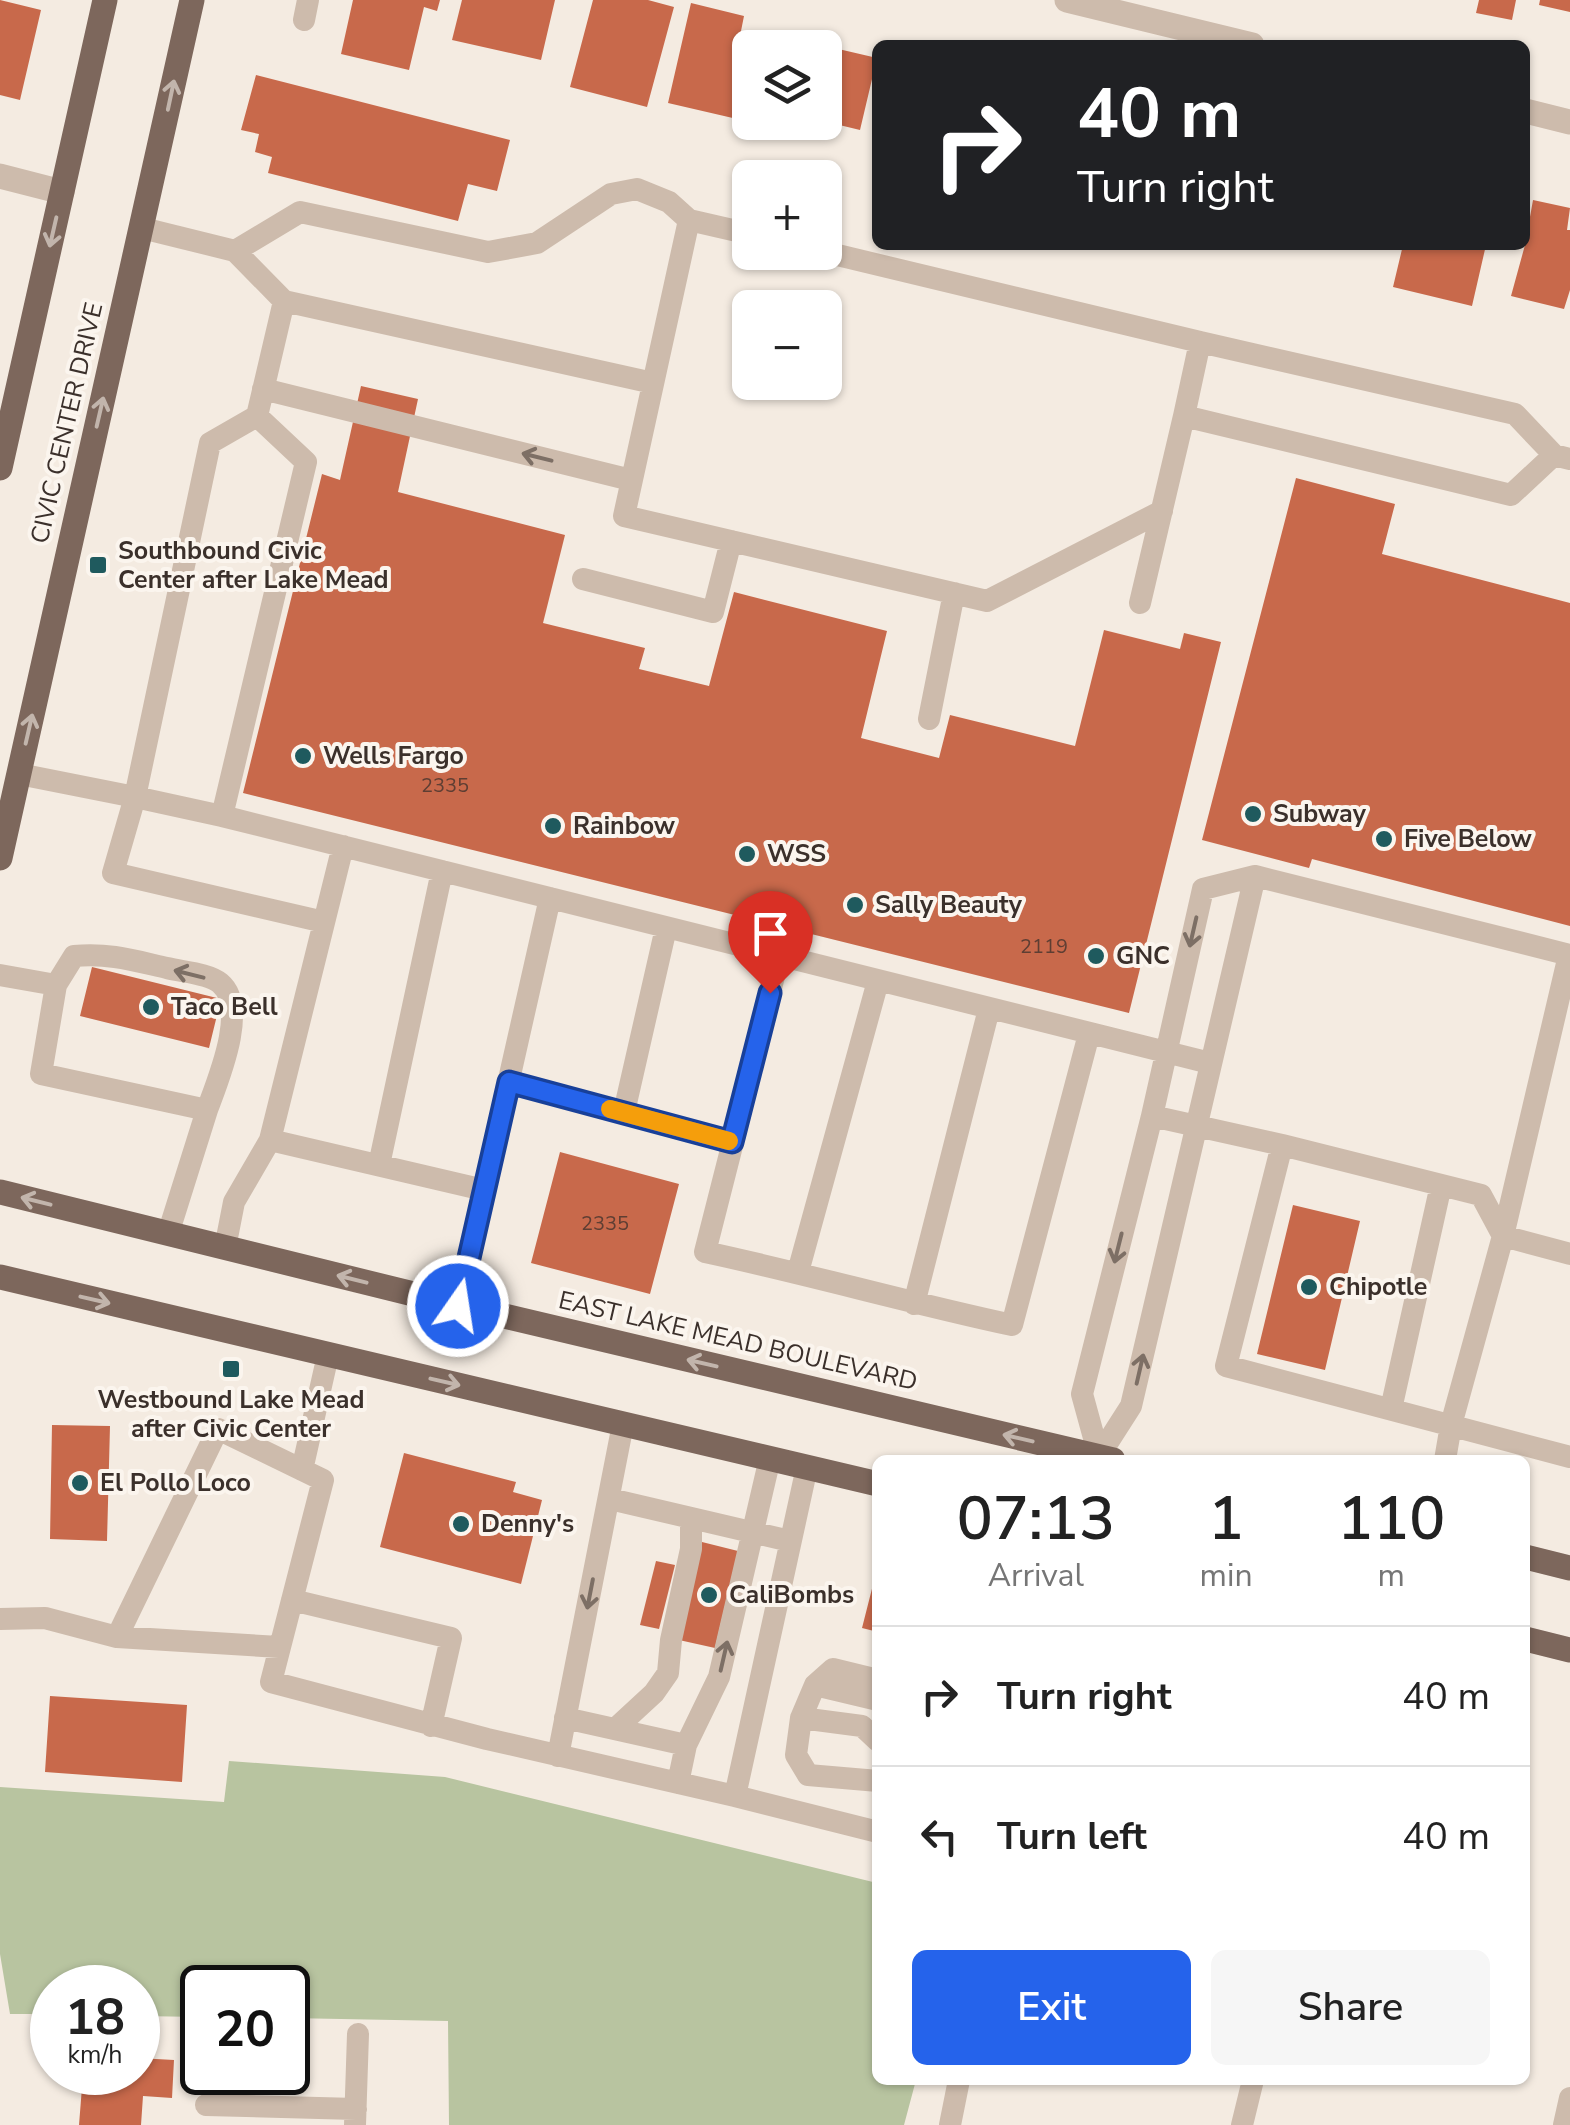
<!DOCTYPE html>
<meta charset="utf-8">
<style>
:root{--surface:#fff;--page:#f6f6f6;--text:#222;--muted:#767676;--line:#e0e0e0;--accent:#2563eb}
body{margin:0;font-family:"Nunito Sans",sans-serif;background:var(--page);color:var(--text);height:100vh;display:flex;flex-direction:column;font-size:38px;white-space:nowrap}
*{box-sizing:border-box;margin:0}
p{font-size:32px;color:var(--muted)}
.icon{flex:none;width:55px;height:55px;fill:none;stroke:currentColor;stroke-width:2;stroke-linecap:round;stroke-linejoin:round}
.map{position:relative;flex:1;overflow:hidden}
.sheet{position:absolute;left:872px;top:1455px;width:658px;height:630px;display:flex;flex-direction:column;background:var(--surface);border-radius:15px;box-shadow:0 2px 8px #0004}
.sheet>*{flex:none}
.guide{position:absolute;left:872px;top:40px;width:658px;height:210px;border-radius:15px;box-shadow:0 2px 8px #0004;background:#202124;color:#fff;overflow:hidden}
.controls{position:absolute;left:732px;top:30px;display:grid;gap:20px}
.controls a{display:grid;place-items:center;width:110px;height:110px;border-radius:15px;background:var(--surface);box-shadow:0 2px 8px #0004;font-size:50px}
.speed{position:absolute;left:30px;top:1965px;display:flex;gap:20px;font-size:50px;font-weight:700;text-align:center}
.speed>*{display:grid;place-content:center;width:130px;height:130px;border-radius:50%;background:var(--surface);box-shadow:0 2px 8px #0004;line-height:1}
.speed small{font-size:25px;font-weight:400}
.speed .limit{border:5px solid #111;border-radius:15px;background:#fff;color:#111}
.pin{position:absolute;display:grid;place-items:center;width:85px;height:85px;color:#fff;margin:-102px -42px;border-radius:50% 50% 50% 0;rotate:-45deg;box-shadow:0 0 10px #0007}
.pin .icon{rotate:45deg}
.me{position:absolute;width:110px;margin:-55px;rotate:13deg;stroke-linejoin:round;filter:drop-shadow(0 0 8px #0008)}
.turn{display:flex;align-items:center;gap:35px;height:210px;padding:0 40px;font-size:45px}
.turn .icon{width:130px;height:130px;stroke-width:2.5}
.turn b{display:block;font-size:70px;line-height:85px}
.eta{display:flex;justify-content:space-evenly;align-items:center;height:170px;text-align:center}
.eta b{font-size:60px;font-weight:600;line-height:70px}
.cta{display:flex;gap:20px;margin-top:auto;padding:20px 40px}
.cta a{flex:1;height:115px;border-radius:15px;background:var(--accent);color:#fff;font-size:40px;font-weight:600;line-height:115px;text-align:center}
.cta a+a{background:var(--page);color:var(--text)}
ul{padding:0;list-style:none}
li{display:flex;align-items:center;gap:30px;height:140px;padding:0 40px;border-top:2px solid var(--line)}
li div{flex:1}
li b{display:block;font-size:38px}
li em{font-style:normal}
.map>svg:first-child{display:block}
</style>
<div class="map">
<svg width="1570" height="2125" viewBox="0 0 1570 2125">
<rect width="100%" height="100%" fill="#f4ebe1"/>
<path fill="#b8c4a0" d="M229 1761 445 1777 877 1883 878 2080H916L904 2125H449L448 2021 288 2018V1988H202V2017L138 2016V1988H52V2014H10L0 1954V1787L224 1802Z"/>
<path fill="#c8694b" d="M0 0 41 10 20 100 0 95Z
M353 0H440L437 11 424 7 409 70 341 54Z
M462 0H555L541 60 452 40Z
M593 0H648L674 7 647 107 570 87Z
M1479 0H1516L1512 20 1476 13Z
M1540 0H1570V12L1539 5Z
M691 3 744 16 740 36 770 43 768 48H750V122L668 103Z
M787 37 877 58 860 130 827 122 832 104 825 102V48H785Z
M256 75 510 140 497 191 468 184 458 221 268 173 272 157 255 152 259 134 241 130Z
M1533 200 1570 208 1567 230H1570V290L1564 309 1511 296 1525 245Z
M1403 245H1486L1472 306 1393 287Z
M361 386 418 399 398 492 565 535 543 623 645 648 639 669 709 686 734 592 887 631 861 738 939 758 950 715 1075 746 1104 630 1180 649 1184 633 1221 642 1129 1013 243 793 322 474 340 480Z
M1296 478 1395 504 1382 554 1570 603V926L1312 859 1309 868 1202 840Z
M92 967 221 999 209 1048 80 1016Z
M560 1152 679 1184 650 1294 531 1263Z
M1293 1205 1360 1221 1325 1370 1257 1354Z
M52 1425 110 1426 107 1541 50 1539Z
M404 1453 516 1482 513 1492 542 1500 521 1584 380 1547Z
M702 1542 738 1551 715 1648 679 1640Z
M656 1561 675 1565 659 1629 640 1625Z
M876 1573 878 1574V1632L862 1628Z
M50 1696 187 1705 182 1782 45 1772Z
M138 2058 174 2060 172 2098 143 2096 141 2125H79L82 2087 62 2086V2072H138Z"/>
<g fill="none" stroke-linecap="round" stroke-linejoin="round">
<path stroke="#cdbbac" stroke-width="22" d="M304 20 308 0
M142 228 235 251 284 301 653 383
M750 234 689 220 624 516 987 601 1162 511
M235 251 300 212 488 252 537 243 611 194 637 189 669 202 689 220
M825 252 1200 342
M263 389 631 480
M257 416 306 462 222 816 135 797 210 443 257 416 284 301
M1184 416 1200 342 1515 414 1554 455
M583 579 713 612 731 541
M1140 603 1184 416 1511 495 1554 455 1570 459
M929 719 954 593
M19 774 135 797 113 873 324 922
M222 816 1210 1063
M343 846 270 1140 484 1190
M1569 955 1503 1236 1481 1195 1282 1145 1226 1366 1570 1457
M0 975 56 985 41 1074 207 1110 168 1234
M56 985 74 956C110 953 132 960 167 968 182 972 208 973 220 983 249 1007 218 1080 207 1110
M509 1082 733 1142 779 956
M624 1112 666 928
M1152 1116 1282 1145
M733 1142 705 1252C808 1274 909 1303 1012 1325L1089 1034
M379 1165 442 871
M225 1248 234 1202 270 1140
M798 1272 878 981
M914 1304 989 1009
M458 1305 550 898
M1391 1409 1441 1185
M1099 1456 1082 1394 1152 1116 1203 889 1255 876 1570 955
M1099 1456 1131 1406 1255 876
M1445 1460 1451 1425 1503 1236 1570 1254
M807 1467 735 1796 878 1832
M302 1470 328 1355
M610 1499 790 1541
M292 1600 451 1638 431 1726
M0 1619 45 1618 117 1637 279 1647
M117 1637 218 1429 323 1480 271 1682 487 1739 735 1796
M815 1685 833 1669 878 1680
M565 1718 686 1745
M801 1718 815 1685 878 1700
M615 1729 654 1693 668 1673 671 1640 691 1549V1518
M878 1741 862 1726 801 1718 796 1755 808 1775 878 1781
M558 1756 623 1424
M678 1783 686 1745 719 1677 770 1458
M206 2105 356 2109
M355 2125 358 2034
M950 2125 959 2080
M1242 2125 1253 2080
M1564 2125 1570 2098"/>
<path stroke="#cdbbac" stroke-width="25" d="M1067 0 1252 45
M1525 111 1570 122
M0 176 62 192"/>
<path stroke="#7d675c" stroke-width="25" d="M0 468 105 0
M0 858 192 0
M0 1192 458 1305 1113 1460
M0 1277 878 1484
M1525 1557 1570 1568
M1525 1639 1570 1650"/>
</g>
<defs><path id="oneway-shaft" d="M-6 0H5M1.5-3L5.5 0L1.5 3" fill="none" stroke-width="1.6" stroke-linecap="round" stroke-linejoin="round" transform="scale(2.5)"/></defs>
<g stroke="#c2b5ac">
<use href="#oneway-shaft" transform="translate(171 95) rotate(-78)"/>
<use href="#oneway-shaft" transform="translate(53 232) rotate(103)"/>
<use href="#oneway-shaft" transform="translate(100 412) rotate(-77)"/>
<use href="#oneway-shaft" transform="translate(29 729) rotate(-77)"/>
<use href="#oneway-shaft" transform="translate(36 1201) rotate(-166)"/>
<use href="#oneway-shaft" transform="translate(352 1279) rotate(-166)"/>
<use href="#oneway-shaft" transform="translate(95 1300) rotate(13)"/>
<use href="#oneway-shaft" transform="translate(702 1363) rotate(-167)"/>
<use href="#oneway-shaft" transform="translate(445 1382) rotate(13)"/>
<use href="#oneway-shaft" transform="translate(1018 1438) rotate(-167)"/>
</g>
<g stroke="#7d6f65">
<use href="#oneway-shaft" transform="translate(537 457) rotate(-166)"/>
<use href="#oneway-shaft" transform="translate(1193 932) rotate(103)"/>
<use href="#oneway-shaft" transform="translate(189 974) rotate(-166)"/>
<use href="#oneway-shaft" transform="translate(1118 1248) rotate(104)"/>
<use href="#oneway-shaft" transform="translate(1140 1369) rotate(-77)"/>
<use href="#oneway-shaft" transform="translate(590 1594) rotate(101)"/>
<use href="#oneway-shaft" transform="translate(724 1656) rotate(-77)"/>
</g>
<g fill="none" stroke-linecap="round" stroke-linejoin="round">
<defs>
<path id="route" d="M458 1306 509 1082 732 1142 770 993"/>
</defs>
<use href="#route" stroke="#184099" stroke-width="25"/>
<use href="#route" stroke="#2563eb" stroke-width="18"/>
<path stroke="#f59e0b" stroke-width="18" d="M610 1109 729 1141"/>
</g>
<g fill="#1f5a5e" stroke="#fbf5ee" stroke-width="4">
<rect x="88" y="555" width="20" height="20" rx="5"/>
<circle cx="303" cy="756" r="10"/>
<circle cx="1253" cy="814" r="10"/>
<circle cx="553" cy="826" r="10"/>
<circle cx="1384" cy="839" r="10"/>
<circle cx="747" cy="854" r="10"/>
<circle cx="855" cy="905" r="10"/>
<circle cx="1096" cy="956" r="10"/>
<circle cx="151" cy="1007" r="10"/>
<circle cx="1309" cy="1287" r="10"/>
<rect x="221" y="1359" width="20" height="20" rx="5"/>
<circle cx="80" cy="1483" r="10"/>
<circle cx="461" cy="1524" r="10"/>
<circle cx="709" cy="1595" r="10"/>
</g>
<g text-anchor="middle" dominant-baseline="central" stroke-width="8" stroke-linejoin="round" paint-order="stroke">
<g font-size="20" fill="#5e3e33">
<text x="445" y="785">2335</text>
<text x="1044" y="946">2119</text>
<text x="605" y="1223">2335</text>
</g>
<g font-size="25" fill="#3b302b" stroke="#fbf5ee">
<text transform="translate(67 423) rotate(-77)">CIVIC CENTER DRIVE</text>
<text transform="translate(738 1341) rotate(13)">EAST LAKE MEAD BOULEVARD</text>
</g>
<g font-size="25" font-weight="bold" fill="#3b302b" stroke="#fbf5ee" text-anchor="start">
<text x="118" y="551">Southbound Civic<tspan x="118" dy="29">Center after Lake Mead</tspan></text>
<text x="323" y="756">Wells Fargo</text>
<text x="1273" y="814">Subway</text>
<text x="573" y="826">Rainbow</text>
<text x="1404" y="839">Five Below</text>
<text x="767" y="854">WSS</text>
<text x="875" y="905">Sally Beauty</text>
<text x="1116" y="956">GNC</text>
<text x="171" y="1007">Taco Bell</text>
<text x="1329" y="1287">Chipotle</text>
<text x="231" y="1400" text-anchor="middle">Westbound Lake Mead<tspan x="231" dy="29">after Civic Center</tspan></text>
<text x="100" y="1483">El Pollo Loco</text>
<text x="481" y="1524">Denny's</text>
<text x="729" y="1595">CaliBombs</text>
</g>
</g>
</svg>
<div class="controls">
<a><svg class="icon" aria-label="layers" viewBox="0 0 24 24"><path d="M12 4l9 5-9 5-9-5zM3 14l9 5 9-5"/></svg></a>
<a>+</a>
<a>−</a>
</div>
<div class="speed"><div>18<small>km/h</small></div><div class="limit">20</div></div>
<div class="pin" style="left:770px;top:993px;background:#d93025"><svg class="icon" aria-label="arrive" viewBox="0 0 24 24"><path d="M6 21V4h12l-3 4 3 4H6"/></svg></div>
<svg class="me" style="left:458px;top:1306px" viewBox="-20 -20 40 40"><circle r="17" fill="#2563eb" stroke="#fff" stroke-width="3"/><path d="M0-11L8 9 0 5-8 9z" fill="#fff"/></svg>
<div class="guide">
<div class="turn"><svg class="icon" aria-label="right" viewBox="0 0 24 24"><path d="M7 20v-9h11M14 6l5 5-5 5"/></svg><div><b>40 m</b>Turn right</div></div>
</div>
<section class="sheet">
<div class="eta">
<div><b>07:13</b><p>Arrival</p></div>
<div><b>1</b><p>min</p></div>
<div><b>110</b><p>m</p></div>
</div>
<ul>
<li><svg class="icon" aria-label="right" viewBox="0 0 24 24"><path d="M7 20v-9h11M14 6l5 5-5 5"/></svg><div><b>Turn right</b></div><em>40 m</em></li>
<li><svg class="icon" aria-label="left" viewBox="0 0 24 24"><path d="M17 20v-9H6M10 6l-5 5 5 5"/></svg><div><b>Turn left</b></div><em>40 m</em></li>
</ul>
<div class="cta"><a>Exit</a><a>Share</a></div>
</section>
</div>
